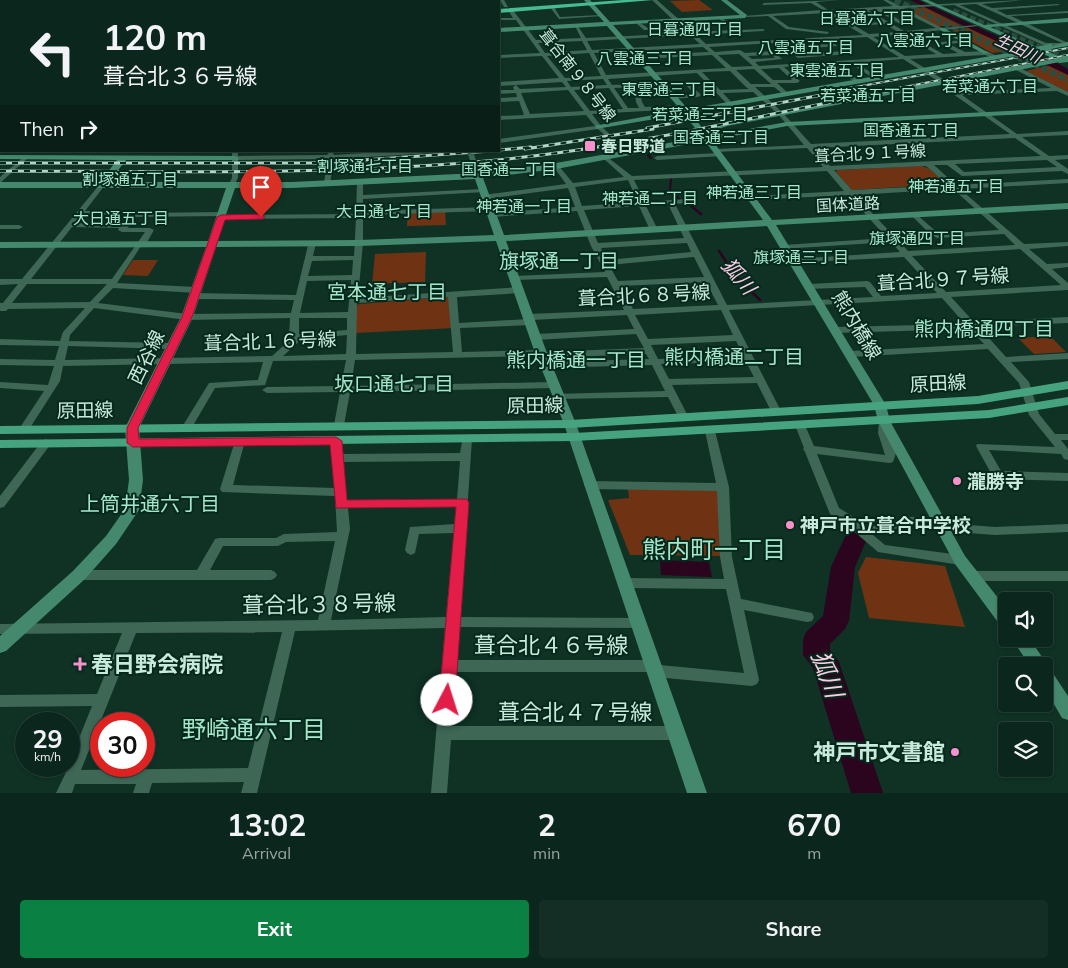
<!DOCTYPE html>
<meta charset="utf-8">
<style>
:root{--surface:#0b261c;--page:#142e25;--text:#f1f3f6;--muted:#9aa5a3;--line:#2b433b;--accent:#0b8043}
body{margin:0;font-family:Mulish,"Noto Sans JP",sans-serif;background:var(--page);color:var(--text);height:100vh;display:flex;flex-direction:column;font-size:19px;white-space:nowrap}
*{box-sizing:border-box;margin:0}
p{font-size:16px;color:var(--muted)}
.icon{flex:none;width:28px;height:28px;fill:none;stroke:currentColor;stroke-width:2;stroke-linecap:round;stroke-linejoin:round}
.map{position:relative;height:793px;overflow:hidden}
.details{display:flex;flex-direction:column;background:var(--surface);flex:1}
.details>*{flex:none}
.guide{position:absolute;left:0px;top:0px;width:500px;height:152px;box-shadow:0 1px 4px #0004,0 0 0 1px var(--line);background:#0b261c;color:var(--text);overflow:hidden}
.tools{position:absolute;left:998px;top:592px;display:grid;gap:10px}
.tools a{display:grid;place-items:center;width:55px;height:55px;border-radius:5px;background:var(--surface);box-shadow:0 1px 4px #0004,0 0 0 1px var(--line);font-size:25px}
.speed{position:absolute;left:15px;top:712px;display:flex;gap:10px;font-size:25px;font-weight:700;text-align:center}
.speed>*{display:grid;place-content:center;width:65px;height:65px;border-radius:50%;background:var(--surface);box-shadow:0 1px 4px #0004,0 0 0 1px var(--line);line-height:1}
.speed small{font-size:12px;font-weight:400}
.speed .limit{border:8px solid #d22;background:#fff;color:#111}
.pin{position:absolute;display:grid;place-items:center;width:42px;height:42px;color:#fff;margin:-51px -21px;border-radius:50% 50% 50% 0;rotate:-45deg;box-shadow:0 0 5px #0007}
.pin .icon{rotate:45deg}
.me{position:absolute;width:55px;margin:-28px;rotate:5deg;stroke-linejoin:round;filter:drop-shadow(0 0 4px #0008)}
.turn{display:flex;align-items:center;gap:18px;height:105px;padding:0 20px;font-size:22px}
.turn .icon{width:65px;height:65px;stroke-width:2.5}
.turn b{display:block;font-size:35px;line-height:42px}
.then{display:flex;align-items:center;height:48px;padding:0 20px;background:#0003;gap:10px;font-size:19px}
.eta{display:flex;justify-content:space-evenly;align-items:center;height:85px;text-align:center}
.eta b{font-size:30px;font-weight:700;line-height:35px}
.cta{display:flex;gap:10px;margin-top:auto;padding:10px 20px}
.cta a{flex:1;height:58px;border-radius:5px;background:var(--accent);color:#fff;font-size:20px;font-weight:700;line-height:58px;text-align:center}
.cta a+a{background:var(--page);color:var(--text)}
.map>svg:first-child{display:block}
</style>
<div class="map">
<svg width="1068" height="793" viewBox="0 0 1068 793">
<rect width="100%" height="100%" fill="#0f3225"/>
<path fill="#6f3313" d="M699 0 713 10 682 12 670 1Z
M924 7 962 26H937L907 10Z
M968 28 1016 50 992 53 952 31Z
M1051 65 1068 75V92L1026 71Z
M921 166 928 168 947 184 852 190 836 172 837 170Z
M445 211 446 225 407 226 408 212Z
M426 252 425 282 372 284 375 254Z
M133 260H158L148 276 123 275Z
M450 297 454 328 356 333 355 306 359 304Z
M1050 336 1066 352 1034 354 1018 338Z
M628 489 720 490 722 556 630 555 608 500 629 498Z
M866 557 945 566 965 627 869 618 858 573Z"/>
<path fill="#2b041d" d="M910 0H918L1059 64 1068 69V75Z
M660 560 709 562 712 577 661 575Z"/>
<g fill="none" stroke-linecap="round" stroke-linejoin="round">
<path stroke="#2b041d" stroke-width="2" d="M648 155 651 158
M671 178 670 190 680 200"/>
<path stroke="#2b041d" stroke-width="2.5" d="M691 206 701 214
M719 251 737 278 760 300"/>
<path fill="#2b041d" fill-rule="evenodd" d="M857 525 865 528 869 534 855 567 849 621 845 629 830 644V650L839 662 883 793H851L813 668 803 655V640L806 632 823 616 831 567 849 528Z"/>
<path stroke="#2b4d40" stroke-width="6" stroke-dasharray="6 3" stroke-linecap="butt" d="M895 0 1068 80
M953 11 1068 59"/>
<path fill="#3e6756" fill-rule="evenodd" d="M306 0H310V1H306Z
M412 0H416L417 1H413Z
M500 0H504L508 7H504Z
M652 0H657L693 32 733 30 719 19 721 17 739 30 763 29 765 30 763 31 696 35 706 44 863 35 827 13 773 16 789 27 829 32 827 34 786 29 768 16 745 17 743 16 823 10 811 3 762 5 764 3 840 0 816 2 828 10 893 6 883 0H888L900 6 1025 0 982 4 992 8 1058 4 1060 5 997 10 1007 15 1068 11V13L1011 16 1068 43V45H1043L954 5 904 8 942 28 976 25 978 26 908 34 943 54 958 53 941 44V42L965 40 967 42 949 44 965 52 986 51 997 56 995 59 985 55 910 59 946 81 948 85 958 92 1051 88 1014 69V67L1016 66 1068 92V96L1057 91 962 95 1017 134 1068 131V135L1022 137 1049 156 1068 155V159L1055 160 1068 169V174L1062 171 962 176 947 165H934L956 185 1068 179V183L960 189 1024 244 1068 242V246L1029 249 1047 264 1068 263V267L1052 269 1068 283V290L951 297 974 322 1068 317V323L979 327 1006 357 1068 353V359L1011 362 1029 382 1039 414 1055 434H1068V440H1061L1068 449V460L1064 459 1061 454 989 450 1001 471 1068 473V481L998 479 994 478 992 475 976 446 977 444 1055 447 1029 415 1019 383 988 349 850 357 845 354 850 351 984 344 970 329 835 333 830 330 835 327 965 324 942 298 729 310 781 411 776 414 771 411 757 383 672 385 688 416 683 419 679 418 668 397 558 399 554 398 553 396 554 394 665 391 652 365 546 368 541 365 546 362 649 359 646 354 542 358 538 356 355 360 351 386 553 382 558 385 553 388 350 392 344 425 339 428 334 425 340 392 267 393 262 390 267 387 341 386 346 360 273 361 265 385 215 388 191 429 187 430 182 427 209 383 258 380 263 362 63 366 60 381 28 431H20L19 429 44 391 0 388V382L48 385 54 366 0 365V359L55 360 59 346 0 345V339L60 341 63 332 85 308 8 309 6 311H0V303H3L18 284 0 285V279H22L100 184 102 183 105 185 85 211 137 210H140V213L222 212H225V215L356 214 357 182 360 180 363 182V195L483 189 485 190V192L363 199V211L490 207 494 209 490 211 363 215V243L358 298 520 287 524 290 520 293 457 297 459 323 528 319 525 317 529 314 624 310 607 277 515 280 511 278 515 276 605 272 591 246 577 211 492 217 488 215 492 213 575 207 568 188 486 199H483V195L566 184 553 166 556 164 558 165 573 183 624 177 604 159V157L606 156 632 176 823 167 807 148 715 152 714 151 717 149 804 145 778 114 753 92 723 93 734 105 729 106 697 73 608 79 612 85 688 82 701 95 698 97 672 99 669 97 670 96 694 94 687 86 639 87 642 102 645 107 682 105 685 107 682 109 592 114 601 126 630 153V155H626L598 129 499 143V139L595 126 586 115 499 120V116L524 115 519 101 499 102V98L517 97 516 93 499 94V90H514L513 87 516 85 520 89 566 87 562 82 499 86V82L559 78 542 56 499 58V55L540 53 516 20H499V18H513L508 10 512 9 536 40 581 38 575 26 577 25 586 38 687 33ZM976 4 1062 43H1046L960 5ZM882 9H898L936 28 904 31 868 10H876L900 24 904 23ZM862 11 881 22 851 24 832 12ZM885 24 898 32 869 34 855 26ZM902 34 936 54 905 56 873 37ZM690 35 700 44 592 50 587 41ZM867 37 899 57 759 66 755 62 782 59 773 51 745 53 740 50 715 52 709 47ZM582 41 587 50 545 53 538 43ZM703 47 709 52 660 54 657 56 660 58 712 55 726 68 606 75 594 53ZM589 53 601 76 565 78 547 56ZM739 54 753 66 732 67 718 55ZM772 55 775 58 752 59 748 56ZM903 59 941 83 943 87 1010 134 811 144 782 112 755 87H774L784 95H788V93L777 83H797L800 81 784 67 828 64 855 82H859V80L834 64 850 63 876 80 879 78 878 77 856 63ZM779 68 792 80H773L761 69ZM754 69 770 83 771 84H751L736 70ZM730 71 746 87 749 89 720 90 702 72ZM603 79 607 85 571 87 567 81ZM634 87 636 102 639 108H628L614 88ZM609 88 623 109 590 111 574 90ZM568 90 584 111 530 114 521 93ZM1015 138 1041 156 830 166 814 148ZM1047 160 1057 167 964 172 955 164ZM926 166 948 185 852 190 834 170ZM827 171 844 191 751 196 747 198 751 200 848 195 887 238 784 245 780 247 781 249 891 242 900 252 793 259H790V263L904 257 937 293 881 296 870 282 867 281 809 284 806 285V289L865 287 873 297 727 305 675 204 686 203V199L645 202 634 180ZM628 180 638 202 582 206 575 187ZM953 189 999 230 939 234 915 213 911 215 927 231 891 233 855 195ZM668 204 684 238 598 243 584 210 639 206 650 230 654 232 658 230 646 206ZM132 214V217H135L218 216V219H221L356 218 354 256H313L316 243 315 241H309L296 295 194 293 190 296 194 299 294 300 291 313 187 314 98 303 113 288 196 293 200 290 196 287 117 283 141 246H145L154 230 150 228H128L129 226 125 224 76 223 82 215ZM72 227 119 228 118 230 122 232H145L112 279H31ZM1004 234 1015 245 908 251 895 237 932 235 937 238ZM687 243 691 252 607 260 601 248ZM1020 249 1061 285 946 292 912 256ZM694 257 704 277 618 281 609 265ZM353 260 352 275 308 276 312 261ZM351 280 348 312 300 313 307 281ZM706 282 718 305 633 309 621 286ZM27 284H107L90 302 12 303ZM448 297 453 352 356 354 357 303ZM94 308 187 320 290 318 289 337 291 339 272 356 65 360 68 346 172 349 177 346 172 343 69 341 70 335ZM721 310 733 335 648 339 635 315ZM627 315 634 329 536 334 531 337 536 340 636 334 644 348 545 352 541 350 462 352 460 328 531 325 535 322 532 320ZM299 318H347V330L299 334ZM347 335 346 354 283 356 302 339ZM736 341 744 356 658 359 651 345ZM746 362 754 377 669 379 661 364Z
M550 7H554L560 17 601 15 603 16 559 19Z
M639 22 648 28V30H644L637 24Z
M835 44 837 46 788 50 785 48 788 46Z
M846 51 848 54 798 58 795 56 798 54Z
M1012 52H1016L1042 64 1037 65 1012 54Z
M232 151H238V156L327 155 330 151 333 152 334 155 394 151H435L432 153 334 159 330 184 327 186 324 184 327 159 238 160V178L233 187 231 188 228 186 232 178Z
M467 151H473L481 176 480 177 475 176Z
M720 153 722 154V156L657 160 654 158 657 156Z
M26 155 29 157 28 158 0 183V177Z
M0 225H19L23 227 19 229H0Z
M884 418 889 421 888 433 896 453 893 462 889 463 817 454 839 508 852 516 866 528 909 517H938L942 518 944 521 943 523 995 527 1068 524V532L995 535 941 531 937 530 936 525H909L873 535 885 545 960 555 964 557 966 560 964 563 960 565 878 552 843 522 830 514 805 452 803 449 804 448 795 425 800 422 804 423 814 446 885 455 878 433 879 421Z
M710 428 715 431 729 487 732 557 741 599 807 612 812 613 814 617 812 621 807 622 744 610 759 680 757 684 752 686 655 677 650 675 648 672H456L452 726H677L682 728 684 733 682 738 677 740H451L447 793H431L445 628 295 631 257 793H241L244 782 152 783 149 793H133L136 784H75L72 793H56C60 784 68 770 69 763L92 706 0 707V695L97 694 122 633 0 634V624L318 620 335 541 286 542 278 546H223L210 570H271L275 572 277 575 275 578 271 580H79L75 578 73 575 75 572 79 570H197L215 539 219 538H276L284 534 337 532 335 496 222 492 220 489 235 441 240 438 245 441 233 485 335 488 331 441 332 439H340L343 454 460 453 463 437H471L472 439 460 617 638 618 643 619 645 623 643 627 638 628 459 627 456 660H653L658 662 660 665 744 673 726 589 625 588 621 586 619 583 621 580 625 578 724 579 720 557 717 491 590 489 586 488 584 485 586 482 590 481 716 483 705 431ZM460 461 457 499 347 500 343 462ZM456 507 454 524 410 527 405 550 407 553 411 555 415 553 419 534 454 533 446 617 331 620 350 529 348 508ZM282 632 248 768 81 770 136 633Z
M46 439 51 443 50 445 4 507 0 508V496L42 441Z
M974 571H1068V581H974L970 579 968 576 970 573Z"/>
<path fill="#44896e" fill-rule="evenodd" d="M584 0H590L610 22 740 15 721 0H727L747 15 745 18 613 25 688 109 1031 49 921 0H928L984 25 1068 18V22L990 27 1065 59V61L727 126 707 133 709 136 787 122 1068 108V112L787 126 712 140 772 220 1068 203V209L776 225 886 405 890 421 965 556 1006 608V627L1000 625 955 564 878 421 874 405 767 226 506 241 547 353 576 424 707 793H687L564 424 535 353 496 241 359 246 216 247 193 317 139 428 143 480 139 510 116 544 85 579 6 651 0 653V636L73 571 106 536 125 509 129 480 125 428 181 317 206 247 0 248V242L208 241 226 188H0V182H100L117 160 0 159V155L235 156 239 158 238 160H126L109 182H292L478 173 556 163 702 137 684 114 596 129V125H599L681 110 607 26 499 32V28L604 22ZM1038 52 1055 59 725 122 703 129 691 113ZM705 141 763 220 504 235 483 178 556 169ZM475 179 494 235 359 240 217 241 235 188H292Z
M0 5H1V9H0Z
M940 28H944L989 53 984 54 940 30Z
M1068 42V46L1050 49 1047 47Z
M0 56H1V60H0Z
M1012 639H1030L1068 696V720L1062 718 1044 687V666H1030Z"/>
<path fill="#46a380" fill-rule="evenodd" d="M1068 381V389L978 404 570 428 0 434V426L570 420 978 396Z
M1068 397V405L989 418 574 441 0 448V440L574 433 989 410Z"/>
<path fill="#47bb91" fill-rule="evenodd" d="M623 0H653L499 13V9Z
M0 8H1V12H0Z
M0 35H1V39H0Z"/>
<defs>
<path id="rail-far1" d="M845 89 1068 48
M894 89 1068 55"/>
<path id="rail" d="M841 90 852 88
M647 128 848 90
M525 149 653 129
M499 150 531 147
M0 163H321L491 151
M0 171C165 171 332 176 497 160 633 147 767 114 901 88"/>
</defs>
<use href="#rail-far1" stroke="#b4d4c6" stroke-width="2"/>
<use href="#rail" stroke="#b4d4c6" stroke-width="3"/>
<use href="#rail-far1" stroke="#04281c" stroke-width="1" stroke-dasharray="4.5" stroke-linecap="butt"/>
<use href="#rail" stroke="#04281c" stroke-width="2" stroke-dasharray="6" stroke-linecap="butt"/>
<path stroke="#44896e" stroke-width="6" d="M1037 50 1050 47
M1060 60 1068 59"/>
<path stroke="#47bb91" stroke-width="8" d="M150 1 174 0"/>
</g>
<path fill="#e11d48" stroke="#92132f" d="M261 214 264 215V219L225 220 192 317 138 428 139 439 336 437 342 441 347 500 467 499 469 503 455 700 453 705 447 707 441 705 439 700 456 507 336 508 330 445 133 447 127 443V428L182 317 217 217 221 215Z"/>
<g fill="#f890cb" stroke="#04281c" stroke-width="2">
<rect x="584" y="140" width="12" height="12" rx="2.5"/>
<circle cx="957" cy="481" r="5"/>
<circle cx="790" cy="525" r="5"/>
<path d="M77.5 656.5h5v5h5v5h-5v5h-5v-5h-5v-5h5z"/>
<circle cx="955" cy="752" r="5"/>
</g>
<g text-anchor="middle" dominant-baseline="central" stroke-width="4" stroke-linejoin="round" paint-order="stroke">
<g font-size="16" fill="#a5e7ca" stroke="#04281c">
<text x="867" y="18">日暮通六丁目</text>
<text x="695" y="29">日暮通四丁目</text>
<text x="925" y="40">八雲通六丁目</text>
<text x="806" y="47">八雲通五丁目</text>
<text x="645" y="58">八雲通三丁目</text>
<text x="837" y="70">東雲通五丁目</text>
<text x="990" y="86">若菜通六丁目</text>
<text x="669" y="89">東雲通三丁目</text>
<text x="868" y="95">若菜通五丁目</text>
<text x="700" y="114">若菜通三丁目</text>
<text x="911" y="130">国香通五丁目</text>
<text x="721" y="137">国香通三丁目</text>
<text x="365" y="166">割塚通七丁目</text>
<text x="509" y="169">国香通一丁目</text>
<text x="130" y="179">割塚通五丁目</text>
<text x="956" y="186">神若通五丁目</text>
<text x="754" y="192">神若通三丁目</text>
<text x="650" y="198">神若通二丁目</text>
<text x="524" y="206">神若通一丁目</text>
<text x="384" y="211">大日通七丁目</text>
<text x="121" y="218">大日通五丁目</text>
<text x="917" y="238">旗塚通四丁目</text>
<text x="801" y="257">旗塚通三丁目</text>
</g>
<g font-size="16" font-style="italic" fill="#fdcee6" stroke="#04281c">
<text transform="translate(1018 48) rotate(25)">生田川</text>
</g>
<g font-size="16" fill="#c9e9da" stroke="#04281c">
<text transform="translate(578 75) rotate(52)">葺合南９８号線</text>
<text transform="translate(870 153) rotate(-3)">葺合北９１号線</text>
<text transform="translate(848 204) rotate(-3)">国体道路</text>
</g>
<g font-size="16" font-weight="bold" fill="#c9e9da" stroke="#04281c" text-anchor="start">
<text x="601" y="146">春日野道</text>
</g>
<g font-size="19" fill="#c9e9da" stroke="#04281c">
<text transform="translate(943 279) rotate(-4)">葺合北９７号線</text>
<text transform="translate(644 295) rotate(-3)">葺合北６８号線</text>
<text transform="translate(857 325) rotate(59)">熊内橋線</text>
<text transform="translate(270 341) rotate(-2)">葺合北１６号線</text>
<text transform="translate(146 357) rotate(-64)">西谷線</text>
<text transform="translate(938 383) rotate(-3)">原田線</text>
<text transform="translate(535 405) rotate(-1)">原田線</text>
<text transform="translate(85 410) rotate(-1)">原田線</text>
</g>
<g font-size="19" font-weight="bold" fill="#c9e9da" stroke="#04281c" text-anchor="start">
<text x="967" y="481">瀧勝寺</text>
<text x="800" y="525">神戸市立葺合中学校</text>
</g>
<g font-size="20" fill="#a5e7ca" stroke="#04281c">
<text x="559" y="260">旗塚通一丁目</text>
<text x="387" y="291">宮本通七丁目</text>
<text x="984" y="328">熊内橋通四丁目</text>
<text x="734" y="356">熊内橋通二丁目</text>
<text x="576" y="359">熊内橋通一丁目</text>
<text x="394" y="383">坂口通七丁目</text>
<text x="150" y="503">上筒井通六丁目</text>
</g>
<g font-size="20" font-style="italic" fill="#fdcee6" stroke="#04281c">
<text transform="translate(739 276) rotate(50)">狐川</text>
</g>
<g font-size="22" fill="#c9e9da" stroke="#04281c">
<text transform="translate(319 604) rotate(-1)">葺合北３８号線</text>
<text x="551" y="645">葺合北４６号線</text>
<text x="575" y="712">葺合北４７号線</text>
</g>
<g font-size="22" font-weight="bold" fill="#c9e9da" stroke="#04281c" text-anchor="start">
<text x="91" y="664">春日野会病院</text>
<text x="945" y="752" text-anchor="end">神戸市文書館</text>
</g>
<g font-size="24" fill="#a5e7ca" stroke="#04281c">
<text x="714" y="549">熊内町一丁目</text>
<text x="254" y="729">野崎通六丁目</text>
</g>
<g font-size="24" font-style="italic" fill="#fdcee6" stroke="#04281c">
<text transform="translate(828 674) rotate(70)">狐川</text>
</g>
</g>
</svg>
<div class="tools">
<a><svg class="icon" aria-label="sound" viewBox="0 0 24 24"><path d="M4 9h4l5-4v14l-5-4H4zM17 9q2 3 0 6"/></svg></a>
<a><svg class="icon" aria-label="search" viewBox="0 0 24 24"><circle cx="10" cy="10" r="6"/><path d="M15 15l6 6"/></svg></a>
<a><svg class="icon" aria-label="layers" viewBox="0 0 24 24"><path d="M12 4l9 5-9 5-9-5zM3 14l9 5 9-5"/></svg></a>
</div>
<div class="speed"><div>29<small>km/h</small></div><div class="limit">30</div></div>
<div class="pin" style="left:261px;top:217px;background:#d93025"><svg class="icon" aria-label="arrive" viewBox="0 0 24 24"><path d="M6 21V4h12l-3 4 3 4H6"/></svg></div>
<svg class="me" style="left:447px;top:700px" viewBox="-20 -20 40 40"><circle r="19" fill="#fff"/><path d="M0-13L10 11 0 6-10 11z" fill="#e11d48"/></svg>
<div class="guide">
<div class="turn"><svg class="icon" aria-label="left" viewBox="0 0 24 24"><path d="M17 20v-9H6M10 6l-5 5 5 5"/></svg><div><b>120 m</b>葺合北３６号線</div></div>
<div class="then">Then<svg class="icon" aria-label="right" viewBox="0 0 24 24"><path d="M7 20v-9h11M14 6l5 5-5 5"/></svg></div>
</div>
</div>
<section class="details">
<div class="eta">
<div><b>13:02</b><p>Arrival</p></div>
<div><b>2</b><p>min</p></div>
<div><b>670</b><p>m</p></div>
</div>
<div class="cta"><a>Exit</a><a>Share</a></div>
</section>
